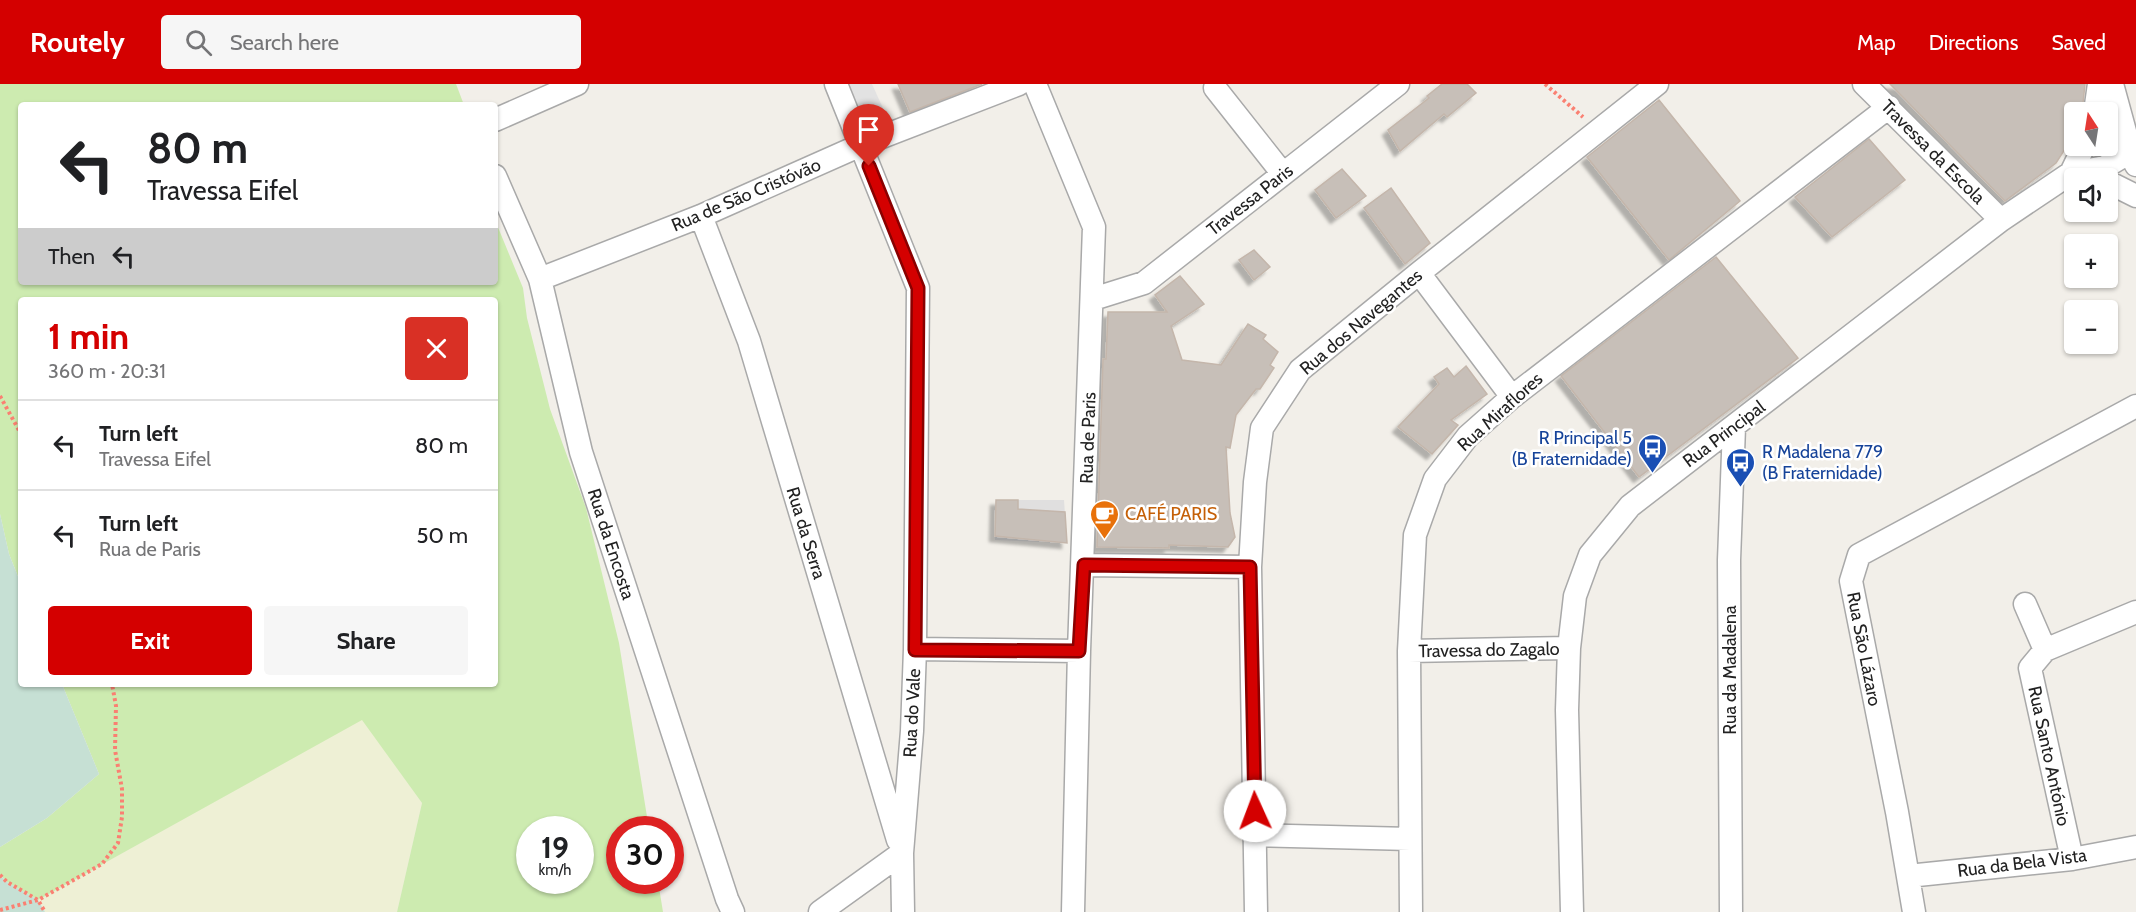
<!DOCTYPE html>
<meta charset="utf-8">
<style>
:root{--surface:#fff;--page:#f6f6f6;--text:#202124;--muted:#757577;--line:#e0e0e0;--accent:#d40000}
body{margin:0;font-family:Cabin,sans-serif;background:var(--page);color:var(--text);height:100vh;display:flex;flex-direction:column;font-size:22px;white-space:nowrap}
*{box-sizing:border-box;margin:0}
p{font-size:20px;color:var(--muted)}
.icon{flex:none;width:33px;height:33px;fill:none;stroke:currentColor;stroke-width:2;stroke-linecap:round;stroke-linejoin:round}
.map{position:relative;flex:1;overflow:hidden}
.panel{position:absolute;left:18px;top:213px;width:480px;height:390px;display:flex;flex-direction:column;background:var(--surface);border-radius:6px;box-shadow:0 2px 4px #0004}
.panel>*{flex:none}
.hud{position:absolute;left:18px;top:18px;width:480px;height:183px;border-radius:6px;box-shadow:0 2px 4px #0004;background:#fff;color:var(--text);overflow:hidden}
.needle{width:39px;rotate:348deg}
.buttons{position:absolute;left:2064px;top:18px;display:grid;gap:12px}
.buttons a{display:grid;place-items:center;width:54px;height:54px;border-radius:6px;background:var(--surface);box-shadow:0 2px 4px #0004;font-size:30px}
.speed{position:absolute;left:516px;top:732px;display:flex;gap:12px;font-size:30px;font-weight:700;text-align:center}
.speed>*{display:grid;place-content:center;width:78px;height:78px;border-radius:50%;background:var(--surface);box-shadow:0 2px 4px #0004;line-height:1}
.speed small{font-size:15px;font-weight:400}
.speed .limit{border:9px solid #d22;background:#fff;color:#111}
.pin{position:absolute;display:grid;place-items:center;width:51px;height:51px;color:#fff;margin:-62px -26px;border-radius:50% 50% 50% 0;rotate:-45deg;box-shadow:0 0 6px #0007}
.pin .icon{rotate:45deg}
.me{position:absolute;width:66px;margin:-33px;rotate:358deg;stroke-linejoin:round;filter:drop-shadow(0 0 4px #0008)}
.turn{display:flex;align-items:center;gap:21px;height:126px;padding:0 30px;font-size:27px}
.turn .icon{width:78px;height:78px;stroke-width:2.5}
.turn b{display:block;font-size:42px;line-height:51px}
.then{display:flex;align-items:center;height:57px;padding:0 30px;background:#0003;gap:12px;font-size:22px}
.round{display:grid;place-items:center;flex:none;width:63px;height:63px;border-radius:6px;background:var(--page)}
.head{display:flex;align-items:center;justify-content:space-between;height:102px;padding:0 30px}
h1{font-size:36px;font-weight:800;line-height:45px;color:var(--accent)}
.cta{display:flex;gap:12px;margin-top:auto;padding:12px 30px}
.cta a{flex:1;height:69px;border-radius:6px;background:var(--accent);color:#fff;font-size:24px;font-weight:800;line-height:69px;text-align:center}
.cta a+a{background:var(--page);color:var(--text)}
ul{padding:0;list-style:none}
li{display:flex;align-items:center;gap:18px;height:90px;padding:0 30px;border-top:2px solid var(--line)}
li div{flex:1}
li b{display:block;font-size:22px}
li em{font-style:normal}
header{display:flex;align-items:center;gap:36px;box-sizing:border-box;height:84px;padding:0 30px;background:var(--accent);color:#fff}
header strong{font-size:28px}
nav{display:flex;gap:33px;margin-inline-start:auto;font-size:21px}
.search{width:420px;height:54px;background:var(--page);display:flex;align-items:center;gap:15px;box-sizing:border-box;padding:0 21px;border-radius:6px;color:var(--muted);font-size:22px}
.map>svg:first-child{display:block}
</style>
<header>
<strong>Routely</strong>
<div class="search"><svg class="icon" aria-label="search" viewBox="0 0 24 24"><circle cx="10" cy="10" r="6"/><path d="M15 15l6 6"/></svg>Search here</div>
<nav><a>Map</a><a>Directions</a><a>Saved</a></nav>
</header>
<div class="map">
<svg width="2136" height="828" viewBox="0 0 2136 828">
<defs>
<filter id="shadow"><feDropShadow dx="-5.5" dy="5.5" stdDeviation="1.5" flood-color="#0004"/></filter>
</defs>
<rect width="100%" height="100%" fill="#f2efe9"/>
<path fill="#e0dfdf" d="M996 416H1064L1067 459 995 456Z"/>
<path fill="#eef0d5" d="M362 635 422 719 397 828H45L38 816Z"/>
<path fill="#cdebb0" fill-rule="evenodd" d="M0 0H456L464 21H21V198H495V136L523 204 527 234 550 325 586 424 619 559 649 745 620 746V796L658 797 663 828H397L422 719 362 636 38 816 7 798 0 791V763L47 734 99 690 62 600H495V216H21V500L9 470 0 430ZM530 746H580V796H530Z"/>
<path fill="#c6e0d4" d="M0 430 9 470 21 500V600H62L99 690 47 734 0 763Z
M0 791 7 798 38 816 45 828H0Z"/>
<path fill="#e2e2e2" d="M845 0H872L886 31 862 41Z"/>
<path fill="#c7bfb8" stroke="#c4b6ab" stroke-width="1.5" filter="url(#shadow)" d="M898 0H982L910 28Z
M1442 0H1467L1476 9 1447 33 1444 30 1400 67 1388 46 1429 14 1427 12Z
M1890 0H2085L2082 28H2074V51L2056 79 2005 117Z
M1659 16 1740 117 1669 176 1587 73Z
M1869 55 1905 96 1832 153 1795 113Z
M1342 85 1366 112 1336 134 1315 106Z
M1391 104 1430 159 1405 180 1364 124Z
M1254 166 1270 183 1254 196 1239 176Z
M1716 173 1798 274 1639 393 1561 292Z
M1180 192 1204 220 1171 242 1182 276 1221 281 1248 240 1266 251 1263 255 1278 268 1270 281 1274 284 1260 305H1256L1236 331 1230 364 1226 363 1230 429 1235 453 1228 463 1169 461V464L1097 463 1103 275H1106L1108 228H1167L1155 211Z
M1466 282 1487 310 1451 336 1458 341 1432 370 1398 343 1439 300 1434 293 1447 284 1454 293Z
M996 416H1018V425L1065 428 1067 459 995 452Z"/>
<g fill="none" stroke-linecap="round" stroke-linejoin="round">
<defs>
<path id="minor" d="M836 0 918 204 915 565 912 647 902 769
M1035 0 1094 143 1079 567 1073 828
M1864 0 2001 136
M2112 0 2132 73 2136 81
M1215 4 1283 90
M2095 28 2099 0
M495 36 577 0
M2071 89 2084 62
M495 92 540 195 581 368 727 815 733 828
M2108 98 2136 112
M701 132 749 257 898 756
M1419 189 1512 313
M540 195 701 132 861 61 1019 0
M1093 215 1144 199 1398 0
M1084 481 1250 483
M2025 520 2045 566
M915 565 1079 567
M1409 567 1569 564
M1255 751 1410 755
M2072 775 2030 584 2045 566 2136 528
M1908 792 2072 775 2136 763
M820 828 902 769 903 828
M1256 828 1250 483 1255 398 1262 344 1300 286 1419 189 1657 0
M1411 828 1409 567 1415 451 1435 395 1468 352 1512 313 1889 23
M1572 828 1567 626 1569 564 1575 512 1590 471 1630 422 2001 136 2071 89 2105 83 2120 74 2128 57
M1731 828 1729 476 1734 343
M1914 828 1897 728 1851 497 1859 471 2136 322"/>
</defs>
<use href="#minor" stroke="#a9a9a9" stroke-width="25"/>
<path stroke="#fa8072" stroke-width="4" stroke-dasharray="3 3" stroke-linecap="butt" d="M1545 0 1583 33
M0 312 21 350
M0 791 7 798 38 816 45 828
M0 826 38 816 102 780 118 759 122 733V705L115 666 116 622 112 600"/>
<use href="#minor" stroke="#fff" stroke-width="22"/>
</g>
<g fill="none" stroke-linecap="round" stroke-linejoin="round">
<defs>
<path id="route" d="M869 82 918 204 915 566 1079 567 1084 481 1250 483 1255 727"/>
</defs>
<use href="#route" stroke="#8a0000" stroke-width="15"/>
<use href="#route" stroke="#d40000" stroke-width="10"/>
</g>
<defs>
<symbol id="bus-pin" viewBox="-11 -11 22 30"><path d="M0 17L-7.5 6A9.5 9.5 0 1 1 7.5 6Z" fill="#1a4fb4" stroke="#fff"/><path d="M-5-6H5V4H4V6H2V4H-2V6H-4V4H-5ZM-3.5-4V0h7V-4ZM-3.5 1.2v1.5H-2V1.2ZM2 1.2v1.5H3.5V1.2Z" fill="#fff"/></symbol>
<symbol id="cafe-pin" viewBox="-11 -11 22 30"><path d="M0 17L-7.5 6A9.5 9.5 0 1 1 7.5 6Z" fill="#e8710a" stroke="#fff"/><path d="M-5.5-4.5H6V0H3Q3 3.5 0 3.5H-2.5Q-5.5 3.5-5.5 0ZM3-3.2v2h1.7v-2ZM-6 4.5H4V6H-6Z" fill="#fff"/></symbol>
</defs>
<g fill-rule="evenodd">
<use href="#bus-pin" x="1636" y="348" width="33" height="45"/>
<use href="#bus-pin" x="1724" y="362" width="33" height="45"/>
<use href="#cafe-pin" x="1088" y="414" width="33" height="45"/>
</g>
<g text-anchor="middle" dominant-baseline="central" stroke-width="5" stroke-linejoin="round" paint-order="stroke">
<g font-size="18" fill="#222" stroke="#fff">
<text transform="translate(1933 68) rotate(45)">Travessa da Escola</text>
<text transform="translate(746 111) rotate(-23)">Rua de São Cristóvão</text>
<text transform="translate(1250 116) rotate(-38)">Travessa Paris</text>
<text transform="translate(1361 238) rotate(-40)">Rua dos Navegantes</text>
<text transform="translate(1500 328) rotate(-42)">Rua Miraflores</text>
<text transform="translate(1724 350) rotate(-37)">Rua Principal</text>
<text transform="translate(1088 354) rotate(-88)">Rua de Paris</text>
<text transform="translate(806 449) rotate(73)">Rua da Serra</text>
<text transform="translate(611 460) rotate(72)">Rua da Encosta</text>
<text transform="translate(1864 565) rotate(79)">Rua São Lázaro</text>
<text transform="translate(1489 566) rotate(-1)">Travessa do Zagalo</text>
<text transform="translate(1730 586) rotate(-90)">Rua da Madalena</text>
<text transform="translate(912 629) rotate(-87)">Rua do Vale</text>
<text transform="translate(2049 672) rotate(78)">Rua Santo António</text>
<text transform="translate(2022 779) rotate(-7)">Rua da Bela Vista</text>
</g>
<g font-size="18" fill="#164399" stroke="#fff" text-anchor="end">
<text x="1632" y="354">R Principal 5<tspan x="1632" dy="21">(B Fraternidade)</tspan></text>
<text x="1762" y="368" text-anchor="start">R Madalena 779<tspan x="1762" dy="21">(B Fraternidade)</tspan></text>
</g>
<g font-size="18" fill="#c56008" stroke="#fff" text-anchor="start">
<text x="1125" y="430">CAFÉ PARIS</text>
</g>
</g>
</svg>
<div class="buttons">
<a><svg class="needle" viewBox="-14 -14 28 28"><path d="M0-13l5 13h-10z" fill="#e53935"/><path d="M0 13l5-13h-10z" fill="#757577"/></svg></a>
<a><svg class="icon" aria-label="sound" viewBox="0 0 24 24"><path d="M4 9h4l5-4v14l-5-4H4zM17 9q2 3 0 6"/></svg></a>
<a>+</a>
<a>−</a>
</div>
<div class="speed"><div>19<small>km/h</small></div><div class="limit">30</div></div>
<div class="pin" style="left:869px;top:82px;background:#d93025"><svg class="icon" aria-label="arrive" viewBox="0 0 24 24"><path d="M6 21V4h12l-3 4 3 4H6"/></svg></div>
<svg class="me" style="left:1255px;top:727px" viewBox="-20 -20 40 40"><circle r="19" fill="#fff"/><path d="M0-13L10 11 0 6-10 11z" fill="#d40000"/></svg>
<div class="hud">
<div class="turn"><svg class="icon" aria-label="left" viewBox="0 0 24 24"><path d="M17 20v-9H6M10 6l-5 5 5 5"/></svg><div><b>80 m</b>Travessa Eifel</div></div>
<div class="then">Then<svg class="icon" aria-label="left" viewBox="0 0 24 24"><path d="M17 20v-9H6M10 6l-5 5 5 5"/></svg></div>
</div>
<section class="panel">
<div class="head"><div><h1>1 min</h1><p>360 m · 20:31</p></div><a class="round" style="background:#d93025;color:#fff"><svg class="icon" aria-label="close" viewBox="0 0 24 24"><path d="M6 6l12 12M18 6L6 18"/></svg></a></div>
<ul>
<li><svg class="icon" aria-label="left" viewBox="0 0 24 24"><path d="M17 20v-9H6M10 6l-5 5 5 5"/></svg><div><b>Turn left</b><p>Travessa Eifel</p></div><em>80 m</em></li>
<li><svg class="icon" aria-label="left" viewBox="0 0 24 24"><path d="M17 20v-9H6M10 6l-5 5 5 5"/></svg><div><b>Turn left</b><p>Rua de Paris</p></div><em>50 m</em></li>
</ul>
<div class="cta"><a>Exit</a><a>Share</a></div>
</section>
</div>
